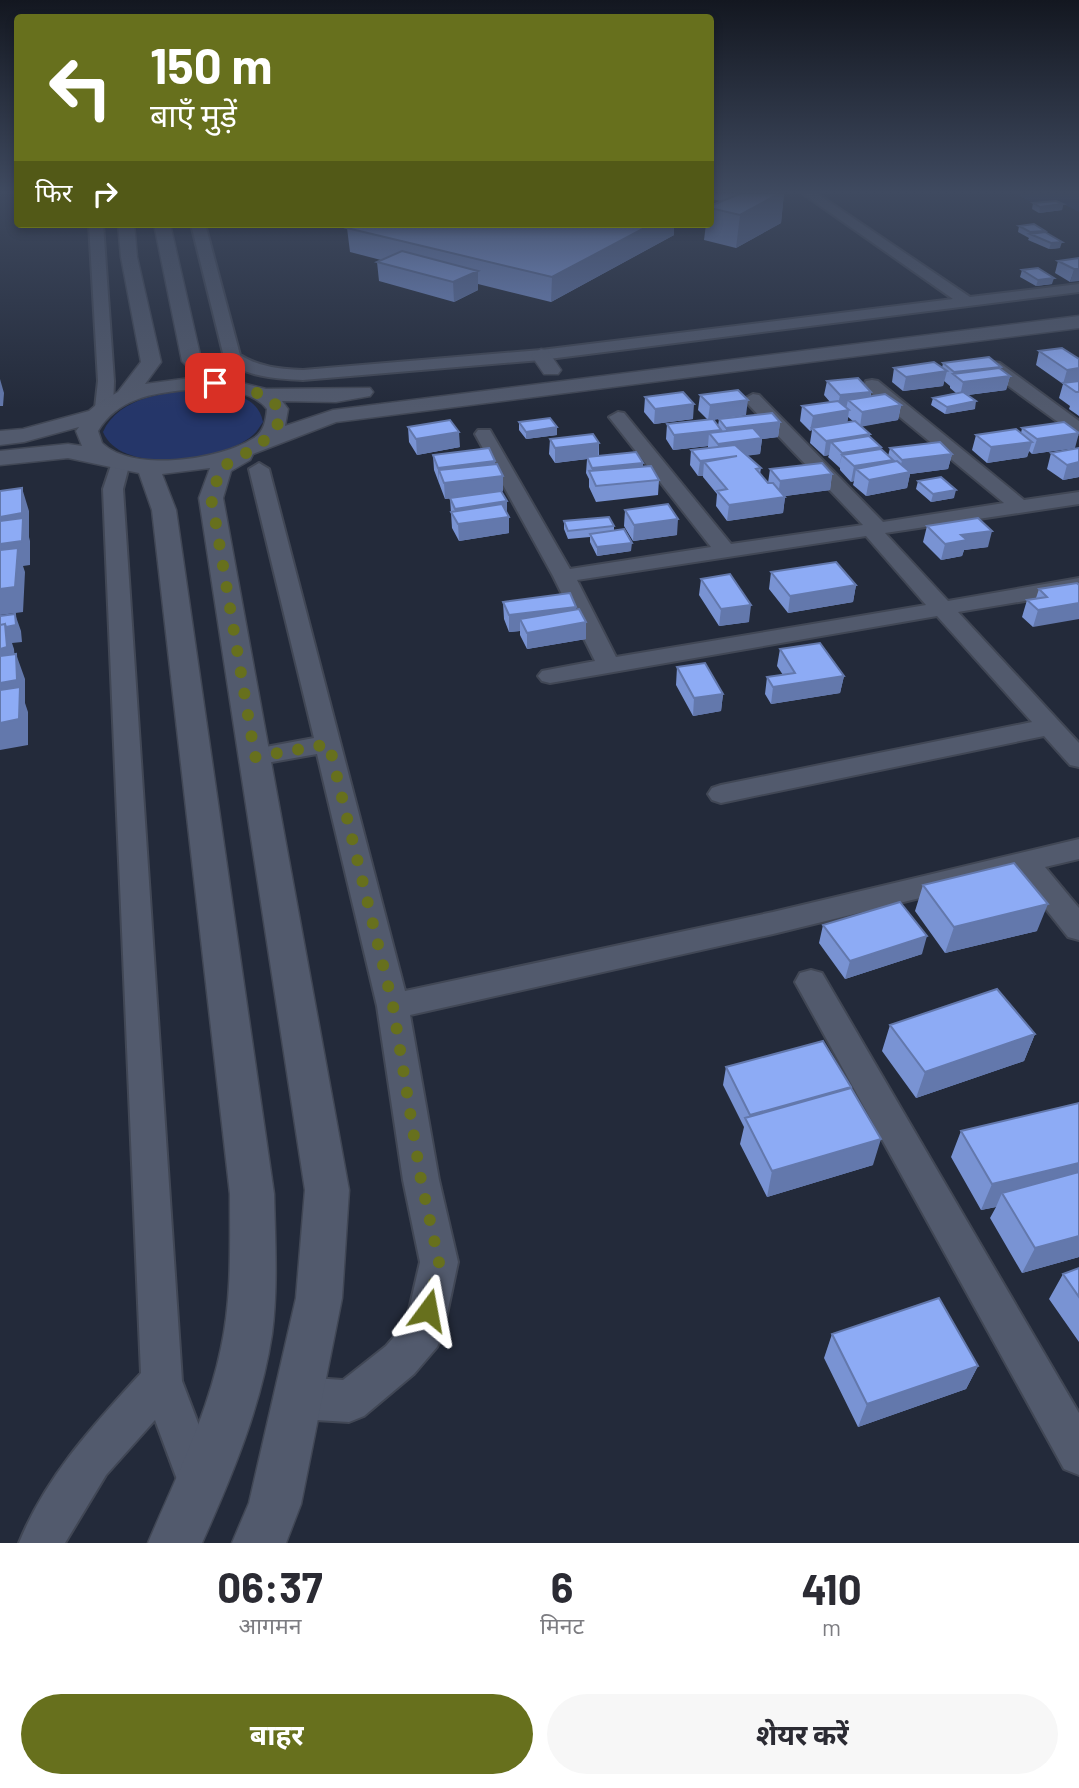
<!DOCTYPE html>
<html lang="hi">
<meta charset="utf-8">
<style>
:root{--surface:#fff;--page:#f7f7f7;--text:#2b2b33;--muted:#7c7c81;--accent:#67701d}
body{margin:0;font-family:Barlow,"Noto Sans Devanagari",sans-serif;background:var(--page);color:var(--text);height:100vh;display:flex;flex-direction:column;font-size:26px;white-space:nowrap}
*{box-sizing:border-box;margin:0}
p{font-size:23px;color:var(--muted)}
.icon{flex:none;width:38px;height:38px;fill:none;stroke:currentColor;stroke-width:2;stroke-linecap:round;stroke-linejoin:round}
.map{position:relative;height:1543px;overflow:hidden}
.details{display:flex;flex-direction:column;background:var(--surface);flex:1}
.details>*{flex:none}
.guide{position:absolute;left:14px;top:14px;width:700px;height:214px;border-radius:7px;box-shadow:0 4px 10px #0003;background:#67701d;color:#fff;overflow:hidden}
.pin{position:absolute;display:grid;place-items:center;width:60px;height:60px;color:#fff;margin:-30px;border-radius:14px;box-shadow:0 4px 10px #0006}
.me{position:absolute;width:77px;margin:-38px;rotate:13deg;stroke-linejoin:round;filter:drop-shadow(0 0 5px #0008)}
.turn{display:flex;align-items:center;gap:24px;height:147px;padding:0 21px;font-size:32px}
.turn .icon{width:91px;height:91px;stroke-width:2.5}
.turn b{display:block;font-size:49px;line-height:60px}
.then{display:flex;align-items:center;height:66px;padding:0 21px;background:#0003;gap:14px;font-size:26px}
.eta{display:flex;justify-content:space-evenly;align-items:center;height:119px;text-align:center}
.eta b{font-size:42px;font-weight:700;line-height:49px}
.primary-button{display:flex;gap:14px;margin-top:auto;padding:14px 21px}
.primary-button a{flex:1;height:80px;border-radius:42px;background:var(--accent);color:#fff;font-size:28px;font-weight:700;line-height:80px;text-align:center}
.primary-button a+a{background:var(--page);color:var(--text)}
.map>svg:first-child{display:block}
</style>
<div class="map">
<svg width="1079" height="1543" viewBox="0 0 1079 1543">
<rect width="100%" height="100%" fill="#232a3a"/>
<path fill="#253669" d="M1014 193H1079V212L1060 202 1035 204Z
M203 390C227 393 258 394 263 422 260 426 257 432 253 435 223 462 121 476 103 432 119 396 167 392 203 390Z"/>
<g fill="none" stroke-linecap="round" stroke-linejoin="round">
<defs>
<path id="minor" d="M802 193H816L970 297 1079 284V292L541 360 303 380C278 379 241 377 224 357L191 224H205L240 355C259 367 280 369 303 370L541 350 953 299Z
M89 224H103L114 381 113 408 104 413 95 408 98 381Z
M994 362 1000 363 1079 421V434L1073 433 988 371 986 367 988 363Z
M872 380 878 381 1024 500 1079 492V504L885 533 948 601 1079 578V592L958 612 1079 743V767L1070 765 1044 736 721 803 712 800 708 794 712 788 721 785 1032 722 937 616 550 683 542 681 538 676 542 671 595 661 553 576 475 434 478 430H490L570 569 711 547 609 417 618 412 624 413 731 544 863 525 747 403 744 399 753 394 759 395 883 522 1004 503 866 389 864 385 866 381ZM866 536 926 605 616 657 577 580Z
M121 456 130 462 123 489 182 1381 222 1486 215 1501 200 1508 185 1501 155 1420 106 1475 65 1543H19C46 1476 93 1426 141 1373L103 489 112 462Z
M259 463 269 469 405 991 773 912 1079 839V859L1045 867 1079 908V940L1068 937 1018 874 773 934 410 1015 439 1180 458 1262 443 1333 437 1347 414 1374 364 1416 349 1422 299 1419 284 1413 278 1398 284 1383 299 1377 343 1380 386 1346 406 1323 420 1262 403 1180 377 1006 317 754 255 765 246 763 242 757 246 751 255 749 314 738 249 469Z
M811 970 822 973 1079 1413V1475L1064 1469 800 991 795 982 800 973Z"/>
<path id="tertiary" d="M118 224H134L137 257 161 362 145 384 198 377 182 361 154 224H170L201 359 222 378 266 389 370 388 373 392 370 396 336 402 282 401 288 409 285 426 333 410 1079 316V328L336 422 253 454 250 460 231 471 223 498 349 1190 342 1298 301 1504 286 1543H232L249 1503 296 1298 305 1190 199 498 210 468 162 474 176 510 274 1194C275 1240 278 1288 272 1334 261 1407 232 1476 202 1543H148C175 1479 207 1417 221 1348 232 1298 230 1245 230 1194L152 510 139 473 68 458 0 465V451L68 444 82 446 76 431 79 427 24 442 0 445V431L23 429 89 411 96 405 118 392 141 362 121 257ZM186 390C211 389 250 387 267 409 266 420 264 432 254 438 220 460 133 473 102 443L98 431C117 399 152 393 186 390Z
M541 349 548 351 561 370 558 374H544L531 355Z"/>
</defs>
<use href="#minor" stroke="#414755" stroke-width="4"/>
<use href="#tertiary" stroke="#414755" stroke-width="3"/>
<use href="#minor" fill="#525a6d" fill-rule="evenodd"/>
<use href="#tertiary" fill="#525a6d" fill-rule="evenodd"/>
</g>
<path fill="#7993d3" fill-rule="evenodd" d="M710 193H784L781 223 736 248 704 240 706 224H710V206L722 201 710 199Z
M1033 203 1063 204 1062 210 1039 213 1032 209Z
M359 224H674V235L551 302 478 284V290L454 302 379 281 377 262 381 260 350 252 347 228Z
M1019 226 1045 232 1060 248 1049 249 1028 240 1029 238 1018 232Z
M1079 258 1070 282 1055 273 1058 261Z
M1022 270 1052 284 1036 286 1020 277Z
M1039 351 1079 359V416L1069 409 1070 406 1059 398 1063 384 1036 365Z
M943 363 1001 367V369L1010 376 1006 390 968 395 975 409 945 414 931 405 933 398 956 393 950 388V386L944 381 943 386 903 391 892 382 894 368H942Z
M827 381 871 392V396L901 405 898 420 861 426 870 434V437L881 447 880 449 888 456 890 448 952 454 948 469 910 474 907 488 866 496 853 485 854 481 851 482 840 470V468L828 457 829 455 824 456 810 443 812 430 810 431 800 421 802 406 830 402 824 395ZM848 417 854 422 847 423Z
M700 395 746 415 728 418 780 422 778 437 762 439 760 454 747 455 761 468 760 474 768 483 770 469 832 474 830 490 785 496V497L783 513 727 521 716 506 717 494 703 477V476H698L690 465 691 450 708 448V446L673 450 666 439 667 424 708 420 698 410ZM719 419 718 426 713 420Z
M645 397 693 419 654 424 644 412Z
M519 422 557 427V435L526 439 519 430Z
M408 427 460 447 417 455 409 442Z
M1022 428 1075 448 1032 454 1029 451 1027 457 987 463 972 450 976 435 1021 433Z
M550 439 599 443V456L643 463V466L659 480 658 495 596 502 589 487V479L586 473 587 459 555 463 549 454Z
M1079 448V477L1063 480 1047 469 1051 453Z
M433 455 495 464 503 491 501 492 507 513 509 533 459 541 452 528 450 498 467 496 445 499 434 470Z
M918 481 954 498 931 502 916 489Z
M625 510 677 535 633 541 624 526Z
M564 521 614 526V531L631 551 597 556 590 542V537L568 539 564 529Z
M927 526 988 547 964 550 962 556 941 560 923 542Z
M771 572 856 585 853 602 788 613 769 589Z
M701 579 749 622 719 626 699 595Z
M1077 583 1033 627 1022 617 1027 600 1036 598 1039 589Z
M503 602 576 609 586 639 527 649 520 635V631L509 632 504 619Z
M780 649 844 676 840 693 771 704 765 694 767 677 783 675 777 666Z
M677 667 723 694 721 711 693 716 676 685Z
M923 885 1037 931 945 953 915 911Z
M823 925 922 954 845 979 819 943Z
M890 1025 1035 1034 1024 1061 916 1098 882 1051Z
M726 1067 850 1088 873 1165 767 1197 740 1144 744 1127 723 1085Z
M961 1131 1079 1257 1022 1273 990 1218 996 1207 981 1210 951 1157Z
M1079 1268V1342L1049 1299 1063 1274Z
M832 1334 978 1366 966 1389 858 1427 824 1358Z"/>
<path fill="#6378ac" d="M780 193H784L781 223 736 248 740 215Z
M1063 204 1062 210 1039 213 1040 207Z
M652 224H674V235L551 302 552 277Z
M1062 242 1060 248 1049 249 1051 243Z
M1074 269H1079V281L1070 282Z
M478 271V290L454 302 453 282Z
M1054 278 1052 284 1036 286 1038 280Z
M1001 367 998 377 1010 376 1006 390 960 396 963 382 954 374V372Z
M1079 368V382L1063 384 1067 370Z
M947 371 943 386 903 391 906 377Z
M0 379 4 393 3 406H0Z
M871 392 869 406 848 400 846 409 837 410 840 395Z
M748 400 746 415 708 420 710 405Z
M976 401 975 409 945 414 947 407Z
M694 404 693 419 654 424 655 409Z
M901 405 898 420 860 427 862 412Z
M849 410 847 425 812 428V430L810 431 813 416Z
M780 422 778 437 762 439 760 454 704 462 703 476H698L700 461 716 459 718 444 709 433 708 446 673 450 674 435 721 430 719 444 725 443 726 428Z
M557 427V435L526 439V432Z
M459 432 460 447 417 455 416 439Z
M1079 433 1075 448 1032 454 1037 439Z
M870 434 868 449 881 447 878 462 842 455 839 468 842 453 831 442 829 455 824 456 826 441Z
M1032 442 1027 457 987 463 991 447Z
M599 443 598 458 587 457V459L555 463V448Z
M952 454 948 469 910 474 907 488 866 496 869 480 899 474 902 460Z
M893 460 890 476 856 469 854 481 851 482 854 466Z
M495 461V477L503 476V491L445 499 444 483 439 470V484L438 468Z
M1079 462V477L1063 480 1067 465Z
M643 463 642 479 592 477V468Z
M832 474 830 490 778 497 780 481Z
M22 488 29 511V537L30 541V565L23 566 25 572 23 612 0 615V517Z
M956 490 954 498 931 502 933 494Z
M785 497 783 513 727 521 729 505Z
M507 501V517L456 521 455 509Z
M509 517V533L459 541 458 524Z
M678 519 677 535 633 541 634 525Z
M992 531 988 547 964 550 962 556 941 560 945 544 961 535Z
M632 543 631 551 597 556V547Z
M856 585 853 602 788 613 790 596Z
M1079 603V619L1033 627 1038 610Z
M751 605 749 622 719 626 721 609Z
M576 607V623L520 619V631L509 632V615Z
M15 614 21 631 22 642 12 643 14 649 16 673 0 676V628Z
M586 622V639L527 649V633Z
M16 654 25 679V703L28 712V745L0 750V683Z
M844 676 840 693 771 704 773 687Z
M723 694 721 711 693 716 694 698Z
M1048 904 1037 931 945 953 954 927Z
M927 936 922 954 845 979 850 961Z
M1035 1034 1024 1061 916 1098 925 1072Z
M851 1087 846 1105 748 1124 750 1115Z
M881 1139 873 1165 767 1197 772 1171Z
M1079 1163V1186L1002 1193 996 1207 981 1210 992 1184Z
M1079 1236V1257L1022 1273 1035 1248Z
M978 1366 966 1389 858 1427 867 1404Z"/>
<path fill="#8dabf5" stroke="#6378ac" stroke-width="2" d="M742 193H780L740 215 710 208V206Z
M1056 201 1063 204 1040 207 1033 203Z
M359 224H652L552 277 347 228Z
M1034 224 1045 231 1030 232 1019 226Z
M1045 232 1062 242 1051 243 1030 234Z
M402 251 478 271 453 282 377 262Z
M1079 258V269H1074L1058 261Z
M1038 268 1054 278 1038 280 1022 270Z
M1062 348 1079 359V368L1067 370 1039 351Z
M989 357 1001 367 954 372 943 363Z
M934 362 947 371 906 377 894 368Z
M999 368 1010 376 963 382 953 374Z
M858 378 871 392 840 395 827 381Z
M1079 381V392H1076L1063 383Z
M738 390 748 400 710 405 700 395Z
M683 392 694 404 655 409 645 397Z
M963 392 976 401 947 407 933 398Z
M885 394 901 405 862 412 848 400Z
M838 401 849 410 813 416 802 406Z
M772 413 780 422 726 428 719 419Z
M550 418 557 427 526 432 519 422Z
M713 419 721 430 674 435 667 424Z
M450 420 459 432 416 439 408 427Z
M855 421 870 434 826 441 812 428Z
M1064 422 1079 433 1037 439 1022 428Z
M753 428 762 438 718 444 709 433Z
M1016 429 1032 442 991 447 976 435Z
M593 434 599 443 555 448 550 439Z
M869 436 881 447 842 453 831 442Z
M940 442 952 454 902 460 890 448Z
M735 445 761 468 756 469 768 483H773L785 497 729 505 717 491 727 489 704 462 737 456 700 461 691 450Z
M489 448 495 461 438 468 433 455Z
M1079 448V462L1067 465 1051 453Z
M881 449 893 460 854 466 842 455Z
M636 452 643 463 592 468 587 457Z
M897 461 910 472 869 480 856 469Z
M822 463 832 474 780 481 770 469Z
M497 464 503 476 444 483 439 470Z
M651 466 659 480 596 486 589 471Z
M941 477 956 490 933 494 918 481Z
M22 488V513L0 517V491Z
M501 491 507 501 455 509 450 498Z
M502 504 509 517 458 524 451 512Z
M668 504 678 519 634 525 625 510Z
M609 517 614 526 568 531 564 521Z
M23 518 22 541 0 544V521Z
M978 518 992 531 961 535 967 540 945 544 927 526Z
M624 529 632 543 597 547 590 534Z
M18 548 15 587 0 589V550Z
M836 562 856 585 790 596 771 572Z
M730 574 751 605 721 609 701 579Z
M1077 583 1079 585V603L1038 610 1027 600 1047 597 1039 589Z
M570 593 576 607 509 615 503 602Z
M579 609 586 622 527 633 520 619Z
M15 614 16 625 6 627 5 624 0 625V616Z
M5 624 7 647 0 649V625Z
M820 643 844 676 773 687 767 677 795 673 780 649Z
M16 654 17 680 0 683V656Z
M705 663 723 694 694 698 677 667Z
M20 687 19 719 0 723V690Z
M1014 863 1048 904 954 927 923 885Z
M900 902 927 936 850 961 823 925Z
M997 989 1035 1034 925 1072 890 1025Z
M823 1041 851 1087 750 1115 726 1067Z
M851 1088 881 1139 772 1171 745 1118Z
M1079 1103V1163L992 1184 961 1131Z
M1079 1172V1236L1035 1248 1002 1193Z
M1079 1268V1297L1063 1274Z
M939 1298 978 1366 867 1404 832 1334Z"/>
<linearGradient id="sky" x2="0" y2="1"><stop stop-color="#131720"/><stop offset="0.47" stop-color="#3f4a60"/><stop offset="1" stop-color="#3f4a60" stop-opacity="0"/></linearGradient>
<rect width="1079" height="409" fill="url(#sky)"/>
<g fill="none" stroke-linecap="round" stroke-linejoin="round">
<path stroke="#67701d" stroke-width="12" stroke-dasharray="0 21.6" d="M215 383C243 387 307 399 267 438 254 450 236 458 221 468L211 498 216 524 255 757 329 744 393 1006 421 1180 439 1262 428 1310"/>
</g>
</svg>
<div class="pin" style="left:215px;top:383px;background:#d93025"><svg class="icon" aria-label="arrive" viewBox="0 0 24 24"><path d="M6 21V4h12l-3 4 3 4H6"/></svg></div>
<svg class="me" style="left:428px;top:1310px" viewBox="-20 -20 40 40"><path d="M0-17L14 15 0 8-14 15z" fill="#67701d" stroke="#fff" stroke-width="4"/></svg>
<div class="guide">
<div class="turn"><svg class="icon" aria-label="left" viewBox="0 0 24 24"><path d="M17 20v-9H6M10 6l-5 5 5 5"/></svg><div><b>150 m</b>बाएँ मुड़ें</div></div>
<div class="then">फिर<svg class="icon" aria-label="right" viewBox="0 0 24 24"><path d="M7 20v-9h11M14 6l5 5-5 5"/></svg></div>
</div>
</div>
<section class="details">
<div class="eta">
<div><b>06:37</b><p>आगमन</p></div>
<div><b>6</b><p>मिनट</p></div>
<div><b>410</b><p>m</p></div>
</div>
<div class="primary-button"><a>बाहर</a><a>शेयर करें</a></div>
</section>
